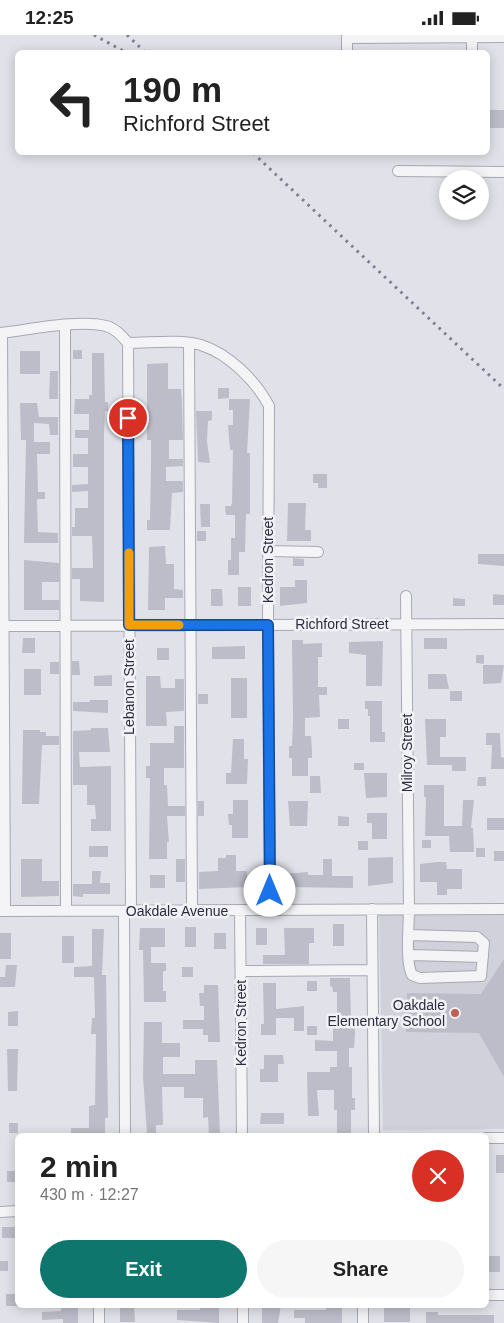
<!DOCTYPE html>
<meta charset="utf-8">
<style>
:root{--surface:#fff;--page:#f6f6f6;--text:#222;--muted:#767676;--accent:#0f766e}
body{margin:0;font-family:Arial,sans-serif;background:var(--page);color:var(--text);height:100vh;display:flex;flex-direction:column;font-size:19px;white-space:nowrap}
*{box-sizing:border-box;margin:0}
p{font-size:16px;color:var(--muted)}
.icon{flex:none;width:28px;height:28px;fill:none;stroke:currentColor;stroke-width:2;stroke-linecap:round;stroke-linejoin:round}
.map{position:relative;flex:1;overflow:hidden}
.panel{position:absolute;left:15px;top:1098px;width:474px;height:175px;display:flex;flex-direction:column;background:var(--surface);border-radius:8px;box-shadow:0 2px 12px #0003}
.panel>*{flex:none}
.guide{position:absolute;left:15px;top:15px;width:475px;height:105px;border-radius:8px;box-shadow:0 2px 12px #0003;background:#fff;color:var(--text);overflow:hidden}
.controls{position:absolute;left:439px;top:135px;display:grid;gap:10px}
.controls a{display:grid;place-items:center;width:50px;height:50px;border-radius:50%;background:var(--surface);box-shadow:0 2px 12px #0003;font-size:25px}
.pin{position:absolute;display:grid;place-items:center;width:42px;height:42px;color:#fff;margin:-21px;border:2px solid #fff;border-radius:50%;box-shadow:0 1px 5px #0007}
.me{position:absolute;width:55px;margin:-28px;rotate:0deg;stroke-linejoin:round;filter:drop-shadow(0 0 4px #0008)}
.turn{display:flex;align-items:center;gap:18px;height:105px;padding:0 25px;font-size:22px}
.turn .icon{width:65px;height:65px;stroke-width:2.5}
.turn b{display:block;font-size:35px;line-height:42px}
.round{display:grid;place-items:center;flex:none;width:52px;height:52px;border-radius:26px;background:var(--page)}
.overview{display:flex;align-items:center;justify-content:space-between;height:85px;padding:0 25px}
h1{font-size:30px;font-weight:600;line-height:38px}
.cta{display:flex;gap:10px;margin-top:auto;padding:10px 25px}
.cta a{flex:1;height:58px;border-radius:30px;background:var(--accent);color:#fff;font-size:20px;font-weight:600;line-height:58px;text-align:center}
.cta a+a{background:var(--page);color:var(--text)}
.status{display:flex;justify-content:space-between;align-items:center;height:35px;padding:0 25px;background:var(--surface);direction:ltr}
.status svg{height:14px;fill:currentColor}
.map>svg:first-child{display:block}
</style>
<div class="status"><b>12:25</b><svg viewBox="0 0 49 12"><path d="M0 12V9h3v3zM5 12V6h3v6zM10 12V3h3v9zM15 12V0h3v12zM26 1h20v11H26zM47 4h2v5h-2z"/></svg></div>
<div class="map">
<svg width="504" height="1288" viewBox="0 0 504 1288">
<rect width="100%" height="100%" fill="#e1e2e9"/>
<path fill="#d0d1da" d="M379 879 504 880V1094L383 1095Z"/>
<path fill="#bcbdc8" d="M488 75H504V93H488Z
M73 315H82V324H73Z
M20 316H40V339H20Z
M92 318H104L105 367H108V376H105L104 398V567L80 566V544H72V533H93L92 501H72V492H75V473H88V456L72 457V450L88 449V432H73V419H88V403H75V395H89V379H74L75 364H89V360H92Z
M168 328V354H181L182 367 183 405H169V424H183V431L166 432V446H183V457L172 458 170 495H147V485H150L151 427V405H147V329Z
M50 336H58V364H49Z
M218 353H229V363L218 364Z
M229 364H250L247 418H250V479H246L245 517H239V540H228V525H231V503H235V480H226L225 471H231L232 468 233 415H230L228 390H233V375H229Z
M20 368H37L39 382H58V400H50L49 389 34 388V407H50V419H37L38 457H45V464H37L38 497 58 498V508H24L26 405H21Z
M196 376H212V385L208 386 207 406 210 428 198 427Z
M313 439H327V453H318V448H313Z
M288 468H306L305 495H311V506H287Z
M200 469H210V492H201Z
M197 496H206V506H197Z
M165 511 166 529H174V554L183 555V563H165V575H148L149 512Z
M478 519H504V531L478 529Z
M293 523 304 524V531H293Z
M24 525 59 528V547H42V565H59V575H24Z
M295 545H307V568L280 571V552H295Z
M238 552H251V571H238Z
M211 554H222L223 571H211Z
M493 559 504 560V570H493Z
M453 563 465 564V571H453Z
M23 603H35V618H22Z
M424 603H447V614H424Z
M292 605H303V609L322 608V622H318V652H327V660H319L320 682 305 683V701H311L312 716V723H308V741H292V723H289V711H292L293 686Z
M383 606 382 651H366V620L349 618V607Z
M245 611V624H212V612Z
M157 613H169V625H157Z
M476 620H484V629L476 628Z
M72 626H79L80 640H72Z
M50 627H59V639H50Z
M483 630H504L501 648 483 649Z
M24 634H41V660H24Z
M428 639H446L449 654H428Z
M112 640V651H94V641Z
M146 641H160L161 653H175V644H184V676L166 677 167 691H146Z
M231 643H247V683H231Z
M450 656H462V666H450Z
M198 659H208V669H198Z
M90 665H108V678L73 676V667H90Z
M365 666H382V697H385V707H370V681H368V674H365Z
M338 684H349V694H338Z
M425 684H446V702H440V722H466V736H452V730H427Z
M174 691H184V733H164V750H167L168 771H185V781H167L169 807H167V824H149L150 743H146V731H150V708H174Z
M91 693H108L110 717H79L80 732 111 731V796H91V784H96L95 770H87V750H73V696L91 695Z
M23 695H40V697H46V701H59V710H42L39 769H22Z
M486 698H500L501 722 504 723V734H491L492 710H486Z
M233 704H244V724H248L247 749H226V738H231Z
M354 728H364V735H354Z
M364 738H387V762L366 763Z
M310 741H320L321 758H310Z
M478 742H486V751H477Z
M424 750H444V791H462L463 765H474L471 793H473L474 817H450L449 801H425L426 762H424Z
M233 765H248V803H232V790H229L228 779H233Z
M198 766H204V781H198Z
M288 766H308L307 791H290Z
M367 778H387V804H372V788H367Z
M338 781 349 782V791H338Z
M487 783H504V795H487Z
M422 805H431V813H422Z
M358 806H368V815H358Z
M89 811H108V822H89Z
M476 813H485V822H476Z
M494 816H504V826H494Z
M226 820H236V836H247V852L199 854V837L218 836V823H226Z
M393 822V848L368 851V823Z
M21 824H42V846H59V861L21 862Z
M176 824H185V847H176Z
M323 824H332V841H353V853L284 852V839L308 837V840H323Z
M437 827H446L447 834H462V854H447V860H437V847H420V829Z
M92 836H101L100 848H110V859H83V862L73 861V849H92Z
M150 840H165V853H150Z
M333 889H344V911H333Z
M185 892H196V912H185Z
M140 893H165V912H151V928H166V936H163V956H166V967H144L143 915H139Z
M256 893H267V910H256Z
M284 893H314V908H309V929H263V920H285Z
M92 894H104L102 940H106L108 1083H105V1100H71V1093H89V1071L95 1070 96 999H91L92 983H95L94 942H74V932L92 931Z
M0 898H11V924H0Z
M214 898H226V914H214Z
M62 901H74V928H62Z
M504 924V1042L479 998 406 997 407 958 481 959Z
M6 930H17L15 952H0V942H5Z
M182 932H193V942H182Z
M330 943H350L351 986H354L355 998 354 1013H349V1032H352V1063H355V1075H351V1100H337V1075H334V1055H317L319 1081H308L307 1037H330V1032H337V1016H315V1005L333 1006V986H337V957H333L332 951 330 952Z
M307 946H317V956H307Z
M263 948H276V974L304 971V996H294V983H276V1000H261V989H264Z
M204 950H218L220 1007H208V1000H203V994H183V985H204V971H200L199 958H204Z
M18 976V991H8V977Z
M144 987H162V1008H180V1022H163V1039H195V1025H217L220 1100H209L208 1082 203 1083V1063H184V1052H162L163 1090H156V1099H147L143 1042Z
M307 991H317V1000H307Z
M7 1014H18L17 1056H8Z
M264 1020H283L284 1029H278V1047H260V1034H264Z
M261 1078H284V1089H260Z
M9 1088H18V1098H9Z
M496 1120H504V1138H496Z
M7 1136H18V1147H7Z
M2 1192H18V1203H2Z
M486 1221H500V1237H486Z
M0 1226H8V1236H0Z
M6 1259H18V1271H6Z
M61 1270H78V1288H63V1284L42 1285V1277L61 1276Z
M120 1270H134L135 1287H120Z
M200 1270H219V1288L177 1285V1275H200Z
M262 1270H281L278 1288H262Z
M326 1270H342V1288H305V1283H294V1275H326Z
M384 1273H410V1287H384Z
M426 1277H438V1280H494V1288H426Z"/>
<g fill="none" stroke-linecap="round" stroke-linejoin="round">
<defs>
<path id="minor" d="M347 0V16
M472 0V18
M347 3 504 2
M398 136 504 137
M65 291 66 876
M0 298C29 295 79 284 106 291 115 293 122 301 128 308 151 308 179 304 201 310 229 319 256 346 269 371L268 590 270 875
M2 298 5 876
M128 308 131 876
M189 308 192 875
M268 516 318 517
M406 561 409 874C409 891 405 926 412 940L420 943 481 941 484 908 477 902 409 900
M0 591 504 589
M372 874 374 1100
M240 875 242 1100
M0 876 504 874
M124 876 125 1100
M410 920 483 922
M241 936 372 935
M486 1103H504
M0 1177 18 1176
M486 1260H504
M99 1270V1288
M243 1270V1288
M363 1270V1288"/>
</defs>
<use href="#minor" stroke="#a7a8b3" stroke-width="12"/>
<use href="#minor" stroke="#f4f4f7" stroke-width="10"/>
<path stroke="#7c7e91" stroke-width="3" stroke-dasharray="2.5 5" stroke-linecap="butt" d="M94 0 127 18
M127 0 146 18
M253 118 504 354"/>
</g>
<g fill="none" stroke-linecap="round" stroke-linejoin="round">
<defs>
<path id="route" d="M128 383 129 590H268L270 856"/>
</defs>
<use href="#route" stroke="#114b97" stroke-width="12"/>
<use href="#route" stroke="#1a73e8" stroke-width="9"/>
<path stroke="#f59e0b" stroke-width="9" d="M129 518V590H179"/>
</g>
<circle fill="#c25f52" stroke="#f1f1f6" stroke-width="2" cx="455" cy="978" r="5"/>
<g text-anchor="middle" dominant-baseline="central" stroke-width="5" stroke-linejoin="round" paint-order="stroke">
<g font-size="14" fill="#2b2d3f" stroke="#f1f1f6">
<text transform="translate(268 525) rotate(-90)">Kedron Street</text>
<text x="342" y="589">Richford Street</text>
<text transform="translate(129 652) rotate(-90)">Lebanon Street</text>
<text transform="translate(407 718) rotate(-90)">Milroy Street</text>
<text x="177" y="876">Oakdale Avenue</text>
<text transform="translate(241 988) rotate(-90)">Kedron Street</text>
</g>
<g font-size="14" fill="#2b2d3f" stroke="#f1f1f6" text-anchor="end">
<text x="445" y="970">Oakdale<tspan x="445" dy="16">Elementary School</tspan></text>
</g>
</g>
</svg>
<div class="controls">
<a><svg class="icon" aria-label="layers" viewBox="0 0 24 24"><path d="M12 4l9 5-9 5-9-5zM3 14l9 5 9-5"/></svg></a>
</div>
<div class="pin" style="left:128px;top:383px;background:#d93025"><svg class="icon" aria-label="arrive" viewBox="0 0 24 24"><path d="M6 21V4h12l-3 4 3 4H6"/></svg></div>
<svg class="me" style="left:270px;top:856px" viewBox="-20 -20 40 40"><circle r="19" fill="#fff"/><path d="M0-13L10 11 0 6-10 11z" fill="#1a73e8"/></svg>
<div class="guide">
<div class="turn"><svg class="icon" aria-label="left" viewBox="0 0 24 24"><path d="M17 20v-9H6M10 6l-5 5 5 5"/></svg><div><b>190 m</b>Richford Street</div></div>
</div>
<section class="panel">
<div class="overview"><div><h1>2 min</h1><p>430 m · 12:27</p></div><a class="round" style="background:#d93025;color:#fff"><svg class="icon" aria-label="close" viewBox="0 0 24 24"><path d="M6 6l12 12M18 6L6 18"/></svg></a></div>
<div class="cta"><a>Exit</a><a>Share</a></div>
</section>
</div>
